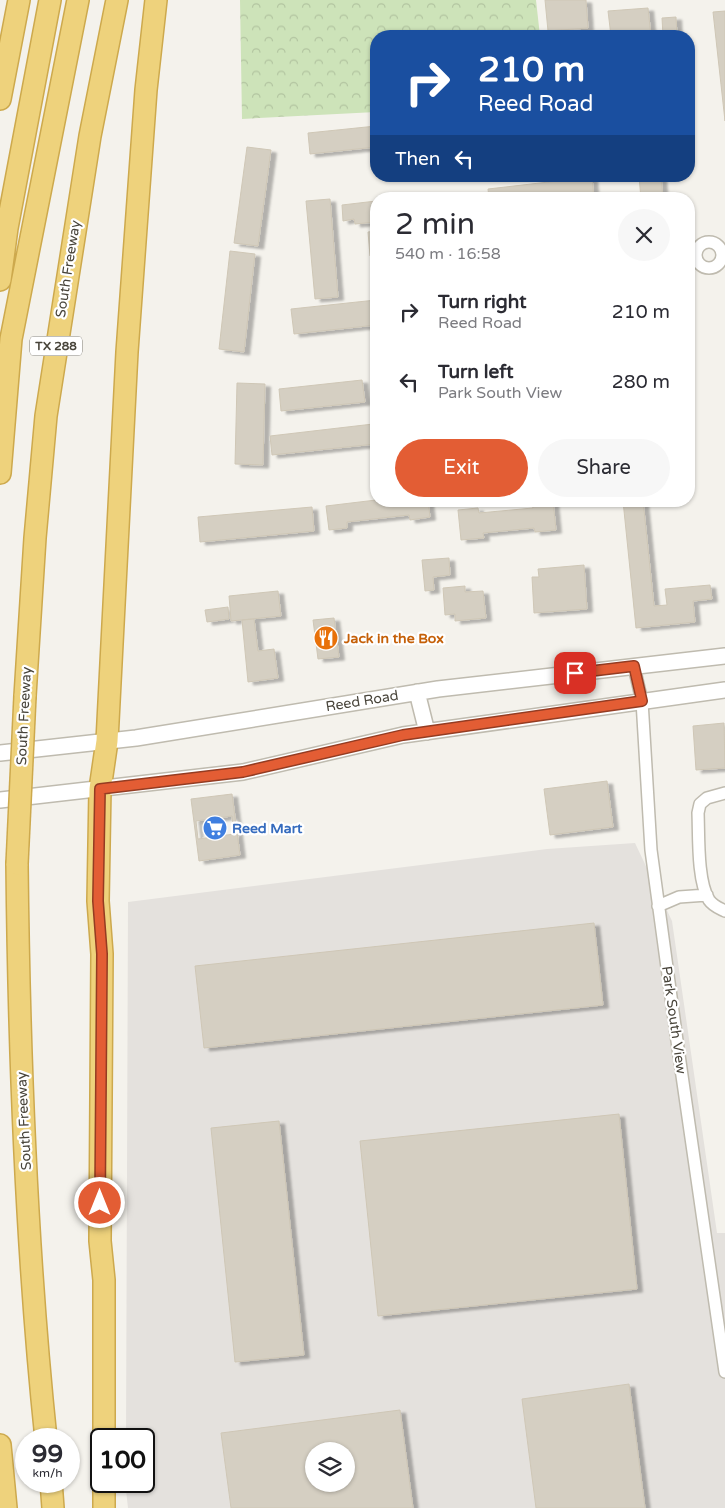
<!DOCTYPE html>
<meta charset="utf-8">
<style>
:root{--surface:#fff;--page:#f7f7f7;--text:#2b2b33;--muted:#7c7c81;--accent:#e35d34}
body{margin:0;font-family:"Varela Round",sans-serif;background:var(--page);color:var(--text);height:100vh;display:flex;flex-direction:column;font-size:19px;white-space:nowrap}
*{box-sizing:border-box;margin:0}
p{font-size:16px;color:var(--muted)}
.icon{flex:none;width:28px;height:28px;fill:none;stroke:currentColor;stroke-width:2;stroke-linecap:round;stroke-linejoin:round}
.map{position:relative;flex:1;overflow:hidden}
.sheet{position:absolute;left:370px;top:192px;width:325px;height:315px;display:flex;flex-direction:column;background:var(--surface);border-radius:20px;box-shadow:0 1px 4px #0004}
.sheet>*{flex:none}
.hud{position:absolute;left:370px;top:30px;width:325px;height:152px;border-radius:20px;box-shadow:0 1px 4px #0004;background:#1a4fa0;color:#fff;overflow:hidden}
.fabs{position:absolute;left:305px;top:1442px;display:grid;gap:10px}
.fabs a{display:grid;place-items:center;width:50px;height:50px;border-radius:50%;background:var(--surface);box-shadow:0 1px 4px #0004;font-size:25px}
.speed{position:absolute;left:15px;top:1428px;display:flex;gap:10px;font-size:25px;font-weight:700;text-align:center}
.speed>*{display:grid;place-content:center;width:65px;height:65px;border-radius:50%;background:var(--surface);box-shadow:0 1px 4px #0004;line-height:1}
.speed small{font-size:12px;font-weight:400}
.speed .limit{border:2px solid #111;border-radius:8px;background:#fff;color:#111}
.pin{position:absolute;display:grid;place-items:center;width:42px;height:42px;color:#fff;margin:-21px;border-radius:10px;box-shadow:0 2px 8px #0006}
.me{position:absolute;width:55px;margin:-28px;rotate:0deg;stroke-linejoin:round;filter:drop-shadow(0 0 4px #0008)}
.turn{display:flex;align-items:center;gap:18px;height:105px;padding:0 25px;font-size:22px}
.turn .icon{width:65px;height:65px;stroke-width:2.5}
.turn b{display:block;font-size:35px;line-height:42px}
.then{display:flex;align-items:center;height:48px;padding:0 25px;background:#0003;gap:10px;font-size:19px}
.round{display:grid;place-items:center;flex:none;width:52px;height:52px;border-radius:26px;background:var(--page)}
.head{display:flex;align-items:center;justify-content:space-between;height:85px;padding:0 25px}
h1{font-size:30px;font-weight:600;line-height:38px}
.primary-button{display:flex;gap:10px;margin-top:auto;padding:10px 25px}
.primary-button a{flex:1;height:58px;border-radius:30px;background:var(--accent);color:#fff;font-size:20px;font-weight:600;line-height:58px;text-align:center}
.primary-button a+a{background:var(--page);color:var(--text)}
ul{padding:0;list-style:none}
li{display:flex;align-items:center;gap:15px;height:70px;padding:0 25px}
li div{flex:1}
li b{display:block;font-size:19px}
li em{font-style:normal}
.map>svg:first-child{display:block}
</style>
<div class="map">
<svg width="725" height="1508" viewBox="0 0 725 1508">
<defs>
<pattern id="forest-crowns" width="20" height="18" patternUnits="userSpaceOnUse" patternTransform="scale(1.25)"><rect width="20" height="18" fill="#cde3b9"/><path d="M2 6a3 3 0 1 1 6 0M12 15a3 3 0 1 1 6 0" fill="none" stroke="#b2c4a0"/></pattern>
<filter id="shadow"><feDropShadow dx="5.5" dy="3" stdDeviation="1" flood-color="#0004"/></filter>
</defs>
<rect width="100%" height="100%" fill="#f4f2ec"/>
<path fill="#e4e1dd" fill-rule="evenodd" d="M635 843 672 921 717 1233H725V1508H128L125 1481H144V1439H126L128 902 547 849ZM314 1451H346V1484H314Z"/>
<path fill="url(#forest-crowns)" d="M240 0H536L540 36H376V112L242 119Z"/>
<path fill="#d5cfc2" stroke="#cfc7b6" fill-rule="evenodd" filter="url(#shadow)" d="M545 0H586L588 28 548 31Z
M648 8 651 36H611L608 11Z
M725 11V121L713 12Z
M676 17 677 36H663L662 18Z
M376 126V147L310 154 308 133Z
M247 147 271 150 258 246 234 243Z
M639 176H661L663 199H641Z
M592 177 594 199H489L488 189Z
M445 195V199H405Z
M330 199 338 297 315 299 306 201Z
M376 201V222L355 224 354 219 343 221 342 205Z
M376 231V256H370L368 232Z
M230 251 255 254 244 352 219 349Z
M376 300V325L294 334 291 309Z
M362 380 365 402 281 411 279 389Z
M237 383 265 384 263 465 235 464Z
M373 424 375 444 272 455 270 436Z
M376 500V501H428L430 517 410 520 409 515 347 522V528L329 530 326 506Z
M553 501 556 530 535 532 534 528 483 533 484 538 461 540 458 510 478 508 479 513 533 508 532 502Z
M623 501H643L654 606 667 605 665 589 710 585 712 599 693 601 695 622 636 628Z
M312 507 314 531 200 542 198 517Z
M449 558 450 575 433 577 434 590 425 591 422 560Z
M584 565 587 609 534 613 532 577H539L538 569Z
M465 586V592L483 591 486 618 455 621V614L445 615 443 588Z
M278 591 281 616 231 621 229 596Z
M228 607 229 619 207 622 205 610Z
M334 618 339 657 318 659 313 620Z
M254 619 258 651 274 649 278 678 248 682 242 620Z
M724 723 725 768 696 770 693 726Z
M607 781 613 827 550 835 544 789Z
M232 794 240 855 199 861 191 799Z
M232 816 234 834 198 839 196 821Z
M594 923 603 1005 204 1048 195 966Z
M619 1114 637 1289 378 1316 360 1141Z
M279 1121 304 1355 235 1362 211 1128Z
M629 1384 645 1508H536L522 1399Z
M400 1410 413 1508H231L221 1433ZM314 1451H346V1484H314Z"/>
<g fill="none" stroke-linecap="round" stroke-linejoin="round">
<defs>
<path id="minor" d="M696 255a13 13 0 1 1 26 0a13 13 0 1 1-26 0Z
M634 667 642 701 651 850 678 1048 725 1372
M725 793 707 798 700 804 698 813C699 835 697 881 709 900 713 906 719 908 725 911
M658 906 679 897 707 895"/>
<path id="tertiary" d="M417 692 427 732
M0 753 136 738 438 689 725 656
M0 800 243 772 403 735 725 690"/>
<path id="motorway" d="M0 99 19 0
M0 280 7 228 50 0
M0 473 11 339 78 0
M25 696 35 538 46 416 90 136 117 0
M17 864C19 1056 26 1248 46 1439
M104 1439V1280L100 1241 102 954 98 901 100 789 107 741 127 352 146 90 156 0
M0 1445 6 1508
M51 1481 53 1508
M104 1481V1508"/>
</defs>
<use href="#minor" stroke="#bfbbaf" stroke-width="14"/>
<use href="#tertiary" stroke="#bfbbaf" stroke-width="18"/>
<use href="#motorway" stroke="#cda94d" stroke-width="24"/>
<use href="#minor" stroke="#fff" stroke-width="11"/>
<use href="#tertiary" stroke="#fff" stroke-width="15"/>
<use href="#motorway" stroke="#eed27c" stroke-width="21"/>
<defs>
<path id="motorway-bridge" d="M17 864 25 696"/>
</defs>
<use href="#motorway-bridge" stroke="#cda94d" stroke-width="24" stroke-linecap="butt"/>
<use href="#motorway-bridge" stroke="#eed27c" stroke-width="21"/>
</g>
<g fill="none" stroke-linecap="round" stroke-linejoin="round">
<defs>
<path id="route" d="M100 1203 102 954 98 901 100 789 243 772 403 735 642 701 634 666 575 673"/>
</defs>
<use href="#route" stroke="#943c22" stroke-width="12"/>
<use href="#route" stroke="#e35d34" stroke-width="9"/>
</g>
<defs>
<symbol id="restaurant-disc" viewBox="-11 -11 22 22"><circle r="9.5" fill="#e8710a" stroke="#fff"/><path d="M-5-6h1v4h1v-4h1v4h1v-4h1v5L-1.5 .5V6h-2V.5L-5-1ZM5-6V6H3V1.5H1.5Q1.5-4 5-6Z" fill="#fff"/></symbol>
<symbol id="supermarket-disc" viewBox="-11 -11 22 22"><circle r="9.5" fill="#3f7fe0" stroke="#fff"/><path d="M-6-5.5h2.5l.6 2H6L4.5 2H-2.5L-4.4-4H-6ZM-1.5 3.2a1.3 1.3 0 1 0 .1 0ZM3 3.2a1.3 1.3 0 1 0 .1 0Z" fill="#fff"/></symbol>
</defs>
<g fill-rule="evenodd">
<use href="#restaurant-disc" x="312" y="624" width="28" height="28"/>
<use href="#supermarket-disc" x="201" y="814" width="28" height="28"/>
</g>
<g text-anchor="middle" dominant-baseline="central" stroke-width="4.5" stroke-linejoin="round" paint-order="stroke">
<rect fill="#fff" stroke="#7f7c75" stroke-width="1" x="30" y="336.5" width="52" height="19" rx="4"/>
<g font-size="12" font-weight="bold" fill="#48443a">
<text x="56" y="346">TX 288</text>
</g>
<g font-size="14" fill="#48443a" stroke="#fff">
<text transform="translate(68 269) rotate(-81)">South Freeway</text>
<text transform="translate(362 701) rotate(-9)">Reed Road</text>
<text transform="translate(24 716) rotate(-87)">South Freeway</text>
<text transform="translate(674 1020) rotate(82)">Park South View</text>
<text transform="translate(24 1121) rotate(-93)">South Freeway</text>
</g>
<g font-size="14" font-weight="bold" fill="#c56008" stroke="#fff" text-anchor="start">
<text x="344" y="638">Jack in the Box</text>
</g>
<g font-size="14" font-weight="bold" fill="#366cbe" stroke="#fff" text-anchor="start">
<text x="232" y="828">Reed Mart</text>
</g>
</g>
</svg>
<div class="fabs">
<a><svg class="icon" aria-label="layers" viewBox="0 0 24 24"><path d="M12 4l9 5-9 5-9-5zM3 14l9 5 9-5"/></svg></a>
</div>
<div class="speed"><div>99<small>km/h</small></div><div class="limit">100</div></div>
<div class="pin" style="left:575px;top:673px;background:#d93025"><svg class="icon" aria-label="arrive" viewBox="0 0 24 24"><path d="M6 21V4h12l-3 4 3 4H6"/></svg></div>
<svg class="me" style="left:100px;top:1203px" viewBox="-20 -20 40 40"><circle r="17" fill="#e35d34" stroke="#fff" stroke-width="3"/><path d="M0-11L8 9 0 5-8 9z" fill="#fff"/></svg>
<div class="hud">
<div class="turn"><svg class="icon" aria-label="right" viewBox="0 0 24 24"><path d="M7 20v-9h11M14 6l5 5-5 5"/></svg><div><b>210 m</b>Reed Road</div></div>
<div class="then">Then<svg class="icon" aria-label="left" viewBox="0 0 24 24"><path d="M17 20v-9H6M10 6l-5 5 5 5"/></svg></div>
</div>
<section class="sheet">
<div class="head"><div><h1>2 min</h1><p>540 m · 16:58</p></div><a class="round"><svg class="icon" aria-label="close" viewBox="0 0 24 24"><path d="M6 6l12 12M18 6L6 18"/></svg></a></div>
<ul>
<li><svg class="icon" aria-label="right" viewBox="0 0 24 24"><path d="M7 20v-9h11M14 6l5 5-5 5"/></svg><div><b>Turn right</b><p>Reed Road</p></div><em>210 m</em></li>
<li><svg class="icon" aria-label="left" viewBox="0 0 24 24"><path d="M17 20v-9H6M10 6l-5 5 5 5"/></svg><div><b>Turn left</b><p>Park South View</p></div><em>280 m</em></li>
</ul>
<div class="primary-button"><a>Exit</a><a>Share</a></div>
</section>
</div>
